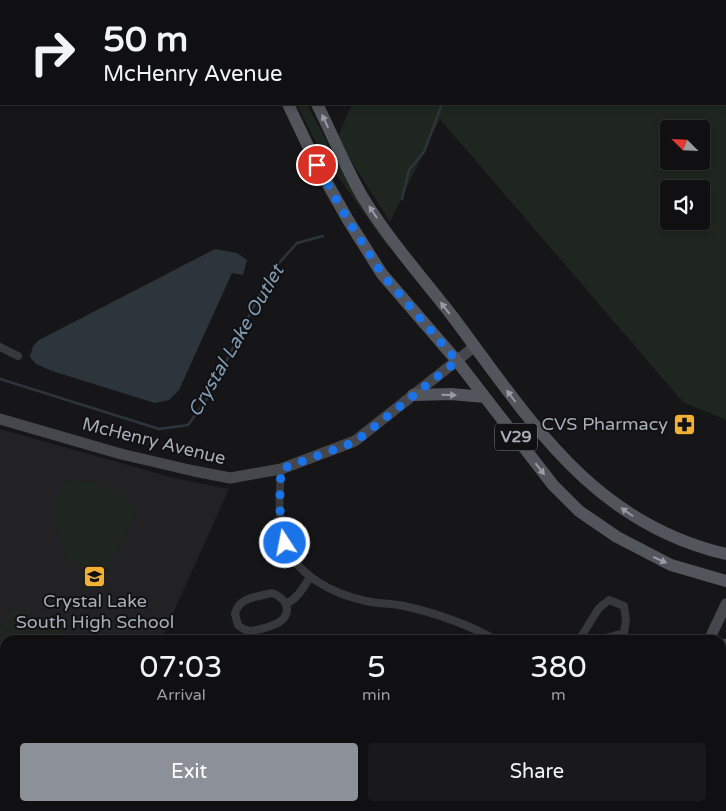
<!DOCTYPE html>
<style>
:root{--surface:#101012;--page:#19191b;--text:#f1f3f6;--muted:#9c9d9f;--line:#303032;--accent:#8c9099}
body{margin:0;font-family:"Varela Round",sans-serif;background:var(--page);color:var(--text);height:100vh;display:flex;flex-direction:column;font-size:19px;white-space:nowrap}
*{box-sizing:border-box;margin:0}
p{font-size:16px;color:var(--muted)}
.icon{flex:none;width:28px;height:28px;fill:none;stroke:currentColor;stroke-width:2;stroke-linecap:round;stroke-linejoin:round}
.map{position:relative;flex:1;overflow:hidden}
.drawer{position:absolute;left:0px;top:635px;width:726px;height:176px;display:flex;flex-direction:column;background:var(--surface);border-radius:15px 15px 0 0;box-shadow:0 2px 8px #0003,0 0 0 1px var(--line)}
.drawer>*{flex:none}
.hud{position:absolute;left:0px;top:0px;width:726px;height:105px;box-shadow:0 2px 8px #0003,0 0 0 1px var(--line);background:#101012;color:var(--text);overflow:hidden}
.needle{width:32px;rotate:294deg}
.fabs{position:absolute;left:660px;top:120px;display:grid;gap:10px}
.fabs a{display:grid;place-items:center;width:50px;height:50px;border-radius:5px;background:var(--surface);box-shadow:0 2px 8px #0003,0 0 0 1px var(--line);font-size:25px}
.pin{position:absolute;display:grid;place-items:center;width:42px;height:42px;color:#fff;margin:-21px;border:2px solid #fff;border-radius:50%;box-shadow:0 1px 5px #0007}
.me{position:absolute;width:55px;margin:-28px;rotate:349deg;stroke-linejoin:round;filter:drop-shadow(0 0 4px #0008)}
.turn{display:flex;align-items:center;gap:18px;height:105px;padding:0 20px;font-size:22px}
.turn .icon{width:65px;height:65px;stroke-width:2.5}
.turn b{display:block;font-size:35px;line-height:42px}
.eta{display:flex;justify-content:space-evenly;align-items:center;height:85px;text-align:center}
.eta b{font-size:30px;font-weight:600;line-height:35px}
.cta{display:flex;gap:10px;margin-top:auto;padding:10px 20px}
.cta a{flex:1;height:58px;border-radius:5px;background:var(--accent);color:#fff;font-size:20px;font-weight:600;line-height:58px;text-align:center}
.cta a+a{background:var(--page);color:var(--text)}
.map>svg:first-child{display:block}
</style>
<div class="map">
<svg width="726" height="811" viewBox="0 0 726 811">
<rect width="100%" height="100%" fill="#161618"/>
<path fill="#222225" d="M0 429 174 478 229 489 161 640H5V806H85L83 811H0Z"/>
<path fill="#1e261f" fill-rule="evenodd" d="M399 0H726V420L683 402 440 119 390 222 337 139 352 104H725V1H398ZM669 129H701V161H669ZM669 189H701V221H669Z
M296 104H307L346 178 389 245 388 247 322 154Z
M66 480 96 483 123 495 137 511 116 553 104 571H94L68 560C60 540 53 519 58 498 59 492 63 486 66 480Z
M14 608 84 640H5V741L0 738V627Z"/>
<path fill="#2c353c" d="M215 249 237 253 247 260 243 275 232 273 179 390 169 400 155 403 52 371 36 364 30 357 33 346 39 340Z"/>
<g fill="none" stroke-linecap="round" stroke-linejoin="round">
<path stroke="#2c353c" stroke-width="2.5" d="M465 0V1
M402 199 409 170 424 152 442 104
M0 379 159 429 188 425 209 396 271 272 297 243 323 236"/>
<path stroke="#37383d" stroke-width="8" d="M0 347 18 356
M281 469C280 493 277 518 284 541 295 575 333 594 366 601 378 604 391 603 404 606 436 613 467 624 496 640
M272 593C284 597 293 609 282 620 278 625 256 631 249 631 245 630 241 628 238 625L235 614C239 597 257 597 272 593Z
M286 604C298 598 303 588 310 577
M579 640 599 608 609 600 624 606 626 620 624 633 598 640
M721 783 726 785
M273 806 275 811
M398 806 399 811
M530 806 534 811
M157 811 159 806
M519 811 524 806"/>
<path stroke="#45474d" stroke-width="11" d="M0 419 121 454 194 471 230 478 281 469 355 441 474 347
M709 640 726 604
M721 654 726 644
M632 811 634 806
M649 811 651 806"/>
<path stroke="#53555c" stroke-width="12" d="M245 0 246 1
M273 0 274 1
M288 104 317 165 348 220 382 274 457 361 553 485 579 511 617 537 671 565 726 581
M317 104C332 134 345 166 362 196 388 239 422 277 453 317 530 420 592 523 726 554
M413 395 451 394 485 397"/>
</g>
<defs><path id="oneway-solid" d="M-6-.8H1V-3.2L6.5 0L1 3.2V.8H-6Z" transform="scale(1.25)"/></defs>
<g fill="#979ba6">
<use href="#oneway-solid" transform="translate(325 121) rotate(-115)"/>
<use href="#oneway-solid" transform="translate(373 212) rotate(-123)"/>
<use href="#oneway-solid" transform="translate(445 308) rotate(-128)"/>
<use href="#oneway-solid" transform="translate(449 395) rotate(1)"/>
<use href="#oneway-solid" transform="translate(511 396) rotate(-127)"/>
<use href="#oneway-solid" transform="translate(540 469) rotate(52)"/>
<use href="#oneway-solid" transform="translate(627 512) rotate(-145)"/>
<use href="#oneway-solid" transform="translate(660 560) rotate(24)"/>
</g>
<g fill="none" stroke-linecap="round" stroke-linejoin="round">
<path stroke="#1a73e8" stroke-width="9" stroke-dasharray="0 16.2" d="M285 543C278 518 280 494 281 469L355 442 457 361 382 274 348 220 317 165"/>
</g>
<defs>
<symbol id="pharmacy-square" viewBox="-11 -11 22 22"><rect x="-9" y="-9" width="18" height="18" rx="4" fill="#f2b134" stroke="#111113"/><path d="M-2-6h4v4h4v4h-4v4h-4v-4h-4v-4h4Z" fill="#111"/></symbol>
<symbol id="school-square" viewBox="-11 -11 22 22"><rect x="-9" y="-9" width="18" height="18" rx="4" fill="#f2b134" stroke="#111113"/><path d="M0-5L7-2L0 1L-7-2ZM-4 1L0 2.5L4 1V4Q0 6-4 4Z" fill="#111"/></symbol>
</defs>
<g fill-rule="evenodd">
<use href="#pharmacy-square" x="672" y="412" width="25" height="25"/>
<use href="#school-square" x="82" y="564" width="25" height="25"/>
</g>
<g text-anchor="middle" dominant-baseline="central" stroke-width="4" stroke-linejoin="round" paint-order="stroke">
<rect fill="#111113" stroke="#7b7e86" stroke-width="1" x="495" y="423.5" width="42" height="27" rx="4"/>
<g font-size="16" font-weight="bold" fill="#a8adb8">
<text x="516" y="437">V29</text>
</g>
<g font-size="18" fill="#a8adb8" stroke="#111113" text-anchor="end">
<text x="668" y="424">CVS Pharmacy</text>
<text x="95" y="601" text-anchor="middle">Crystal Lake<tspan x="95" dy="21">South High School</tspan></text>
</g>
<g font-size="18" fill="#a8adb8" stroke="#111113">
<text transform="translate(154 441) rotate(14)">McHenry Avenue</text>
</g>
<g font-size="19" font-style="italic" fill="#7f9bb3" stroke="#111113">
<text transform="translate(236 341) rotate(-60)">Crystal Lake Outlet</text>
</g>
</g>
</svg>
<div class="fabs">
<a><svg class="needle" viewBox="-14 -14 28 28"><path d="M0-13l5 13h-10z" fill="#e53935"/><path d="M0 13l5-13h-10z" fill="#9c9d9f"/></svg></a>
<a><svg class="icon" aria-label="sound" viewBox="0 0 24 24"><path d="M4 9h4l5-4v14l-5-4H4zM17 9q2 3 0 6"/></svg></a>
</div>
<div class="pin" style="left:317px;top:165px;background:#d93025"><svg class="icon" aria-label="arrive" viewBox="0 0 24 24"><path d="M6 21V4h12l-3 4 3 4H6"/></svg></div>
<svg class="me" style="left:285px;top:543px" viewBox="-20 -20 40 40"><circle r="17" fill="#1a73e8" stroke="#fff" stroke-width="3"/><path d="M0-11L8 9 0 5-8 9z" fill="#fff"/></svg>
<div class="hud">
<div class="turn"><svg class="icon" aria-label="right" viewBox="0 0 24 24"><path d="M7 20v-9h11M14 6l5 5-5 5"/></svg><div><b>50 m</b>McHenry Avenue</div></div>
</div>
<section class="drawer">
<div class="eta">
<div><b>07:03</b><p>Arrival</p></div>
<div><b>5</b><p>min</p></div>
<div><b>380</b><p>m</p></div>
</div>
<div class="cta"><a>Exit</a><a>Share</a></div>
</section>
</div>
